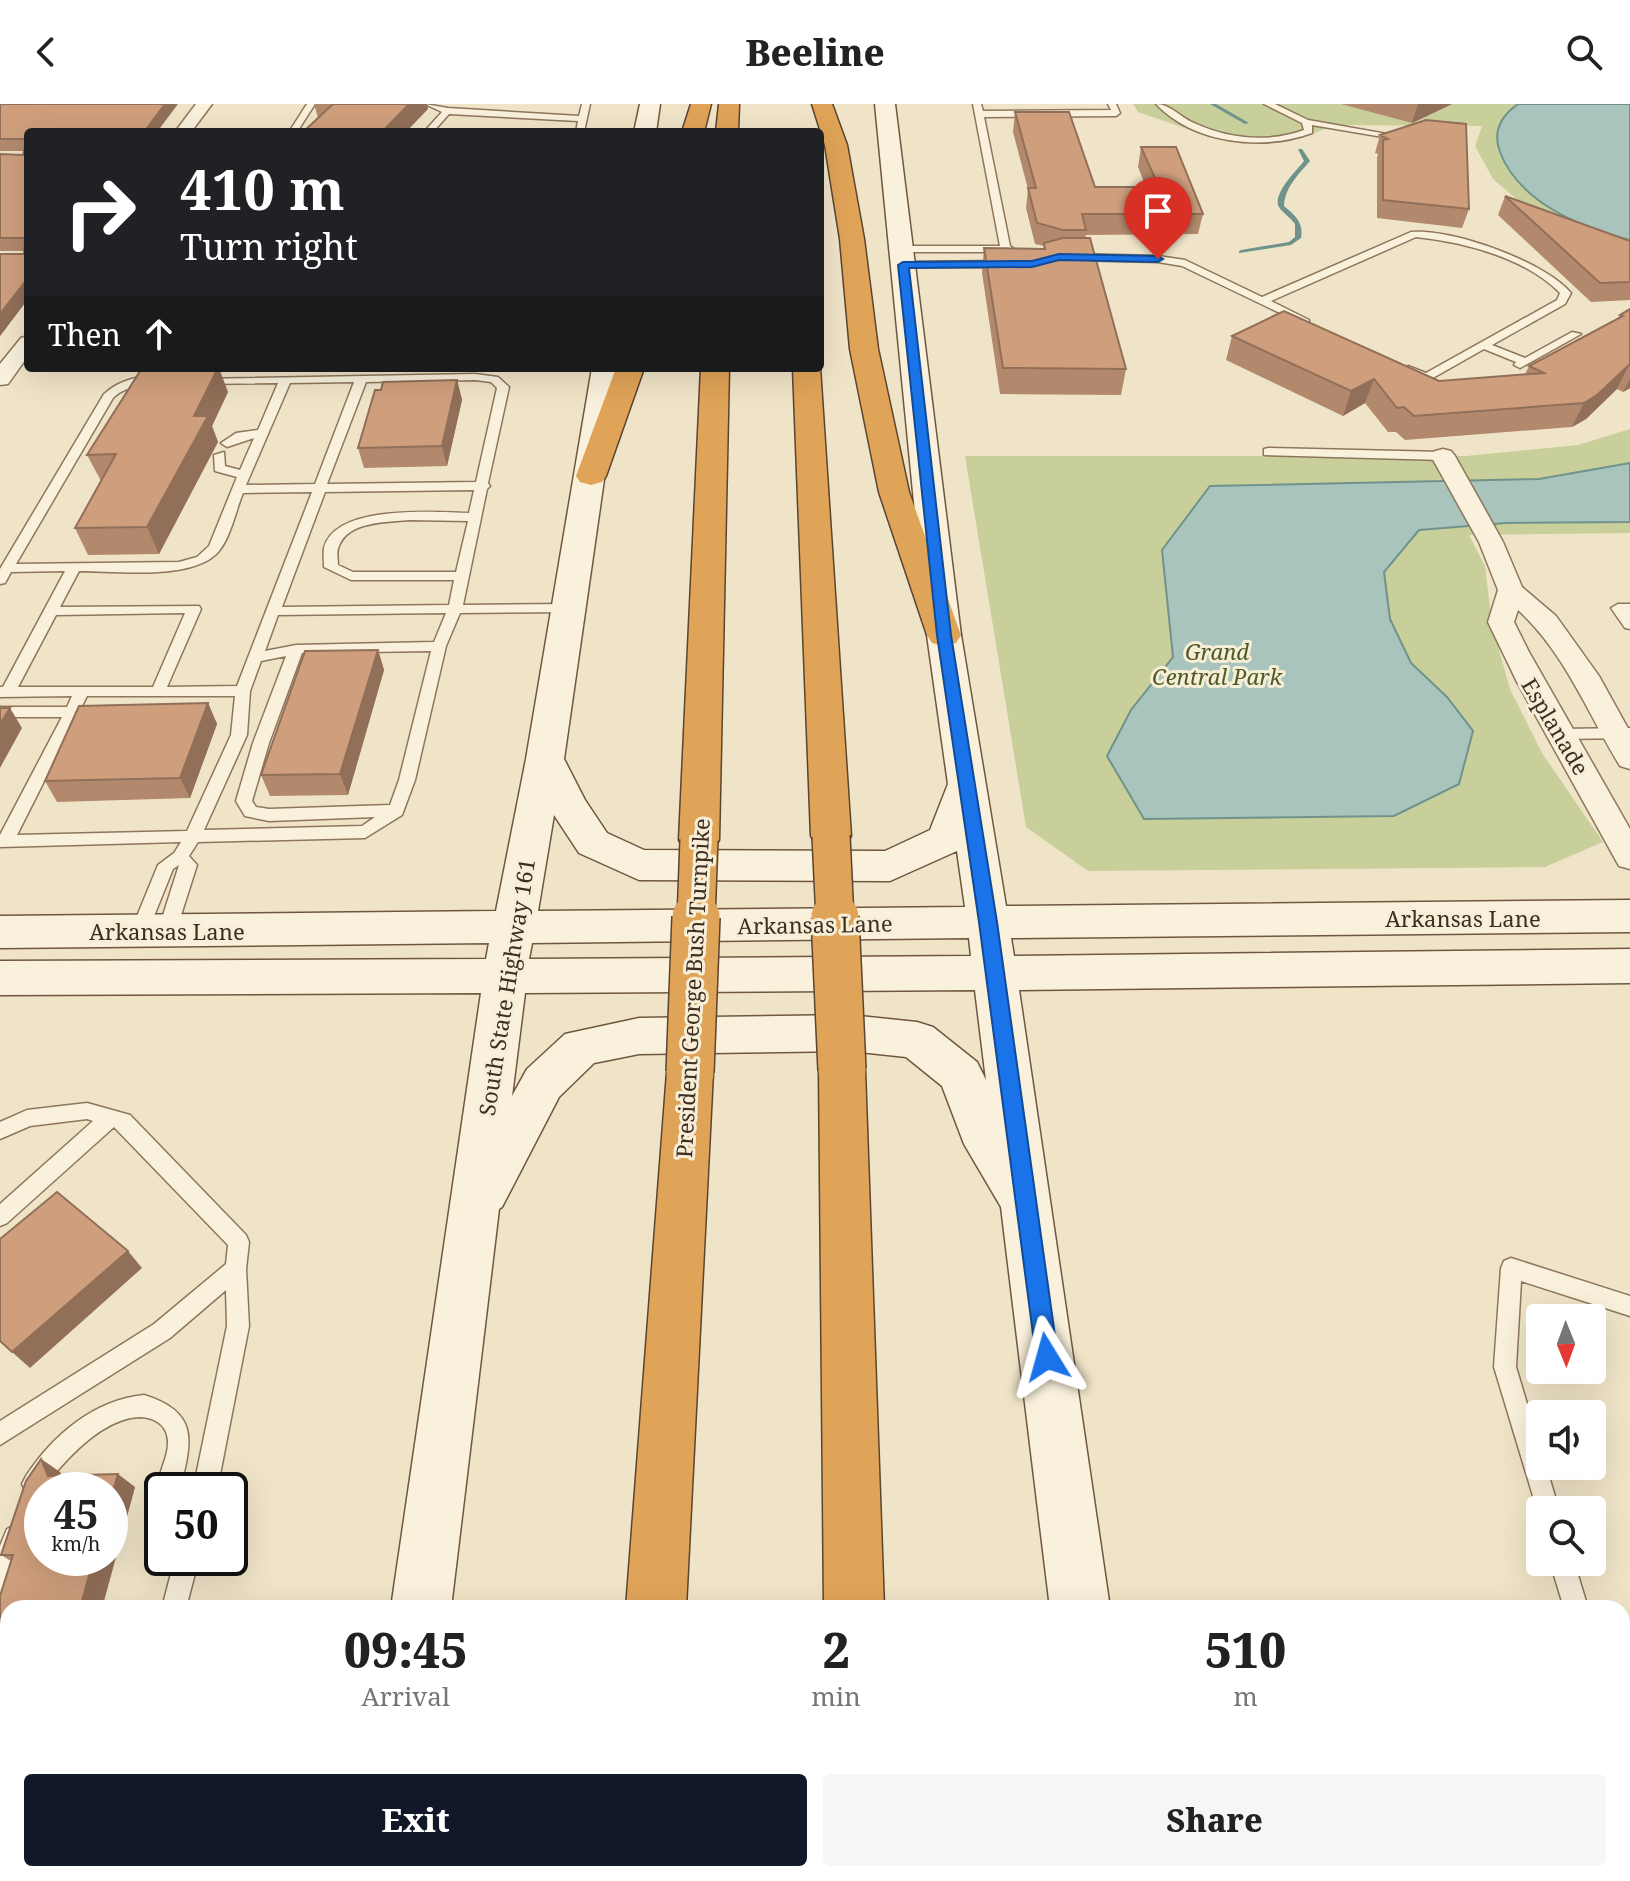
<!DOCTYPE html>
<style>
:root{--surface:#fff;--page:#f6f6f6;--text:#222;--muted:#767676;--accent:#111827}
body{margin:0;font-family:"Noto Serif",serif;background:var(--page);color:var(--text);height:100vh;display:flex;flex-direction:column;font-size:30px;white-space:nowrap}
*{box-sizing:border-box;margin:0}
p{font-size:26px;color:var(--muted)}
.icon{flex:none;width:44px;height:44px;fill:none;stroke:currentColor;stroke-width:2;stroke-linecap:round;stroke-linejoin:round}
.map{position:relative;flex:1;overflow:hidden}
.details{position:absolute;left:0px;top:1496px;width:1630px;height:282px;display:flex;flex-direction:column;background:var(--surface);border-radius:24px 24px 0 0;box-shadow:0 8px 32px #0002}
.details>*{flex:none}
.hud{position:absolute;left:24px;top:24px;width:800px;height:244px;border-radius:8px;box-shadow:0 8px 32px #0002;background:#202124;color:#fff;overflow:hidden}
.needle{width:52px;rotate:179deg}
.tools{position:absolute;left:1526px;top:1200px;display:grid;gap:16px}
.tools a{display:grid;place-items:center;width:80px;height:80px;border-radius:8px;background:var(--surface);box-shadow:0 8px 32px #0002;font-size:40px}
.speed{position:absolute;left:24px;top:1368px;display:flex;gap:16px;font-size:40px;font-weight:700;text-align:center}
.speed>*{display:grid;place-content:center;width:104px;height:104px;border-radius:50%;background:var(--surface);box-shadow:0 8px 32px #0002;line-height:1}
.speed small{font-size:20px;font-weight:400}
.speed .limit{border:4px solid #111;border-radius:12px;background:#fff;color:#111}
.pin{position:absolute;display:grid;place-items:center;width:68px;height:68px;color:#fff;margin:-82px -34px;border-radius:50% 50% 50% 0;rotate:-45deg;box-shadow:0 0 8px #0007}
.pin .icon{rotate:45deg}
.me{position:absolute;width:88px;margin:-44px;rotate:352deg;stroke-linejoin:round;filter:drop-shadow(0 0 6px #0008)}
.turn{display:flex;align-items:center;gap:28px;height:168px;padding:0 24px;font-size:36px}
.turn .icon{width:104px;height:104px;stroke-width:2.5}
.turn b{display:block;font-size:56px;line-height:68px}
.then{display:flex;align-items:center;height:76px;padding:0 24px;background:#0003;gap:16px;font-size:30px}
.eta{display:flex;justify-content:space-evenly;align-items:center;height:136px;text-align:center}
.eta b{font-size:48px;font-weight:800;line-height:56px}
.button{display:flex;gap:16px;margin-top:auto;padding:16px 24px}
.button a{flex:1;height:92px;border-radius:8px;background:var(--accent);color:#fff;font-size:32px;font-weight:800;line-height:92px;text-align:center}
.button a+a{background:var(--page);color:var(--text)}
header{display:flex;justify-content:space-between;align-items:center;height:104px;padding:0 24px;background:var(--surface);font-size:36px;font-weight:800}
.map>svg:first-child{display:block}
</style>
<header><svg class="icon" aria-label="back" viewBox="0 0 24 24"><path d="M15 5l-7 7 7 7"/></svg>Beeline<svg class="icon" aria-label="search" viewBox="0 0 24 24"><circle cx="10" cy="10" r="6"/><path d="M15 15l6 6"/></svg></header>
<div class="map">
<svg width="1630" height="1777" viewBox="0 0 1630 1777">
<rect width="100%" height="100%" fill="#f0e4c8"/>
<path fill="#c9cf9b" d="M1133 0H1630V151L1527 104 1493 75 1475 42 1482 22 1334 21 1302 34 1260 39 1207 32 1138 8Z
M1630 325V429L1469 431 1485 462 1492 521 1510 585 1542 649 1603 738 1545 763 1088 767 1026 723 965 352H1466L1578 341Z"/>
<path fill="#a9c4bc" stroke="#6f938a" stroke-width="2" d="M1518 0H1630V136C1581 124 1519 98 1500 48 1492 27 1501 12 1518 0Z
M1630 359V418L1506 419 1419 426 1384 468 1390 515 1411 559 1447 593 1473 627 1459 680 1394 712 1144 715 1107 652 1131 606 1173 553 1162 446 1210 382 1539 375Z"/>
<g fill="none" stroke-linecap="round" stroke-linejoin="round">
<path fill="#6f938a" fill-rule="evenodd" d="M1210 0H1216L1249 19 1245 20Z
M1298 45H1302L1310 57C1298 71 1285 83 1284 102 1295 111 1304 119 1301 134L1291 141 1239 149V147L1241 146 1289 138 1295 133V120C1291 114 1280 107 1278 101 1275 87 1296 67 1304 57Z"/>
<defs>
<path id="lane" d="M307 0H315L297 28H289Z
M425 0 448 4 579 12 582 0H590L584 28H576L578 17 449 10 433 28H424L442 8Z
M973 0H981L983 7 1111 6 1108 0H1116L1120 9 1116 12 984 13 1010 142 1014 145 1012 147 1014 160 1009 163H899L898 161 903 158 1003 157 1002 148H901L896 145 901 142H1000Z
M1156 0C1170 0 1180 13 1194 19 1228 35 1269 39 1304 26L1302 19 1264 0H1275L1308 16 1387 30 1383 33 1312 21V29C1262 47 1194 40 1156 0Z
M1411 128C1452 124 1545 158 1571 189L1565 200 1492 241 1525 254 1572 228 1581 230 1520 264 1514 261 1516 258 1484 245 1431 275H1423L1404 267 1402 265 1408 262 1426 269 1557 196 1560 189C1526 154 1464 138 1416 133L1271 197 1309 216V220L1305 221 1182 162 1158 158 1073 156 1068 153 1073 150 1158 152 1185 156 1262 193Z
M475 270 498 273 509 283 488 379 490 382 487 385 463 501 570 500 577 504 570 508 460 509 446 542 415 676 402 711 365 734 198 738 189 752 197 761 176 827 167 834 158 827 179 761 173 765 146 832 140 834 131 827 158 761 174 749 181 738 0 743V731L62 613H0V603H67L72 592 0 593V583H3L65 467 11 468 5 479 0 480V465L104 290C118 277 145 267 162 277 146 287 131 277 113 294L16 460 179 458 197 453 209 442 237 373 215 367 214 351 224 348 225 362 240 366 254 334 227 343 221 339 236 329 258 326 278 279 201 280 197 279V275ZM475 276 491 278 497 284 476 378 327 380 366 278ZM354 278 315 380 246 381 290 279ZM474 386 469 409C435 408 335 400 324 444 323 450 324 457 324 463L351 476H454L449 501 282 503 325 388ZM312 388 237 582 167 583 201 505 199 502 60 503 79 467C116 467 194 477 219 447 231 432 236 406 243 389ZM410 416 468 417 456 468H353L338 461C338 455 336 447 339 442 348 417 388 418 410 416ZM185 509 153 583H18L56 511ZM446 509 434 538 296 541 265 547 278 511ZM431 547 399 676 390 701 269 705 256 703 252 697 269 639 302 549ZM286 552 253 639 236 697 245 712 269 717 375 713 362 722 204 726 247 631 250 587 261 557ZM87 592H235L231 631 187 727 17 731Z
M1268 344 1443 348 1449 352 1443 356 1264 351V345Z
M1618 500H1630V525L1625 524 1611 504Z
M1630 624V634L1561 635 1553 630 1561 625Z
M87 999 130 1011 246 1131 249 1138 246 1165 249 1222 217 1386H193L227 1222 226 1186 170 1234 0 1341V1317L154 1220 226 1160 228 1141 114 1023 7 1119 0 1122V1100L93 1017 87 1015 30 1022 0 1035V1018L27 1006Z
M1511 1154 1630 1192V1212L1521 1177 1516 1263 1540 1343V1362H1546L1559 1406H1540V1415L1494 1263 1501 1164 1504 1157Z
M144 1291C201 1309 191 1338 180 1386H162V1395L160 1394C151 1373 175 1350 166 1328 162 1318 150 1313 140 1313 108 1314 78 1343 58 1366 50 1376 45 1387 34 1392L26 1388 22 1380 26 1372C53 1331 94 1296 144 1291Z
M15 1421 23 1425 27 1433 9 1487 0 1490V1442L7 1425Z
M175 1454H199L186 1504H162Z
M1550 1458H1574L1588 1504H1564Z
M8 1583V1609L0 1610V1584Z
M1622 1637 1630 1640V1673L1622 1670Z
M117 1770H324L321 1777H114Z"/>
<path id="street" d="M196 0H212L191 28H175Z
M28 232V252L8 280 0 281V260L21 234Z
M1443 345 1451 347 1455 352 1503 438 1522 483 1556 512 1599 572 1630 628V665L1620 662C1587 608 1565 549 1518 506L1514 518 1529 548 1630 725V765L1619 762 1517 578 1488 518 1498 486 1479 438 1431 352 1435 347Z"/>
<path id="secondary" d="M640 0H660L656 28H634Z
M875 0H895L961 531 1006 802 1630 796V828L1011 834 1014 852 1630 845V879L1019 886 1110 1504H1050L1001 1103 964 1040 942 982 906 953 850 947 639 950 594 959 559 993 502 1103 499 1105 451 1504H391L481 889 0 891V857L486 855 489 839 0 844V812L496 807 526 655 592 264H620L564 655 585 696 607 729 644 746 885 747 930 726 948 680 927 531ZM554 711 579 749 639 776 890 777 957 747 965 803 538 807ZM969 834 971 852 529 855 532 839ZM975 886 986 976 977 958 933 923 917 918 850 911 639 914 565 930 527 965 512 992 525 889Z
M354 1770H420V1777H352Z
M1082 1770H1148L1150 1777H1082Z"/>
<path id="highway" d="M691 0H711L704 28H682Z
M719 0H739L738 28H716Z
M812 0H832L847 41 864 135 878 245 909 388 961 531 956 539 944 542 932 539 927 531 879 388 850 245 840 135 825 41Z
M820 263 851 732 845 742 831 746 817 742 811 732 793 264Z
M616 264H644L606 372 602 378 591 381 580 378 576 372Z
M701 264H729L719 736 713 746 699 750 685 746 679 736Z
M842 947 858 953 865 966 884 1504H824L819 966 826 953Z
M690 949 706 955 713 968 686 1504H626L667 968 674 955Z
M606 1770H672V1777H604Z
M827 1770H893L894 1777H826Z"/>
</defs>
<use href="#lane" stroke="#8d765c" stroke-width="3"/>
<use href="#street" stroke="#8d765c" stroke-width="3"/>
<use href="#secondary" stroke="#6f573f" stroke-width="3"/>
<use href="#highway" stroke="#5b4430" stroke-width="3"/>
<use href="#lane" fill="#faf1dc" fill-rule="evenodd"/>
<use href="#street" fill="#faf1dc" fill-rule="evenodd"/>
<use href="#secondary" fill="#faf1dc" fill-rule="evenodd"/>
<use href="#highway" fill="#e0a458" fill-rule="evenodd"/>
<defs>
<path id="highway-bridge-far1" d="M831 732 835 815
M696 815 699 736"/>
<path id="highway-bridge" d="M835 813 842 966
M690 968 696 813"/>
</defs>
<use href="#highway-bridge-far1" stroke="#5b4430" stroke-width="40" stroke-linecap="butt"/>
<use href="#highway-bridge" stroke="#5b4430" stroke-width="50" stroke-linecap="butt"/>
<use href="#highway-bridge-far1" stroke="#e0a458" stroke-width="37"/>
<use href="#highway-bridge" stroke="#e0a458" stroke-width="47"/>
</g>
<path fill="#b2896c" d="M0 0 28 28V195L0 232V150H24V147H0V50L23 51 24 47H0Z
M314 0H427L428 5 318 14Z
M1341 0H1452L1412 19Z
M1015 8 1095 83H1146L1138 63 1141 43 1203 110 1198 130 1086 131 1085 134 1126 265 1121 291 1000 290 982 169 984 144 1043 145 1044 142 1035 140 1026 104 1028 85 1013 28Z
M1426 16 1469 105 1462 124 1377 114V54L1378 50 1375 49 1380 31Z
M1505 92 1630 137V196L1591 198 1498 111Z
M1630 205V284L1623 288 1617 285 1586 315 1572 323 1405 336 1396 328H1388L1365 299 1343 312 1226 256 1232 232 1439 277 1525 270 1529 262 1619 214 1620 211Z
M457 276 462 296 447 362 364 364 358 344Z
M228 288 212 322 218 338 159 450 88 451 75 424 101 377 87 351Z
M378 546 384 566 348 691 270 692 261 671Z
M208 599 217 620 190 694 57 698 45 677Z
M41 1355 60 1368 61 1372 135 1383 102 1504H8V1550L6 1551 0 1548V1492L11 1457 1 1451Z"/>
<path fill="#916f58" d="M165 0H178L157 28H144Z
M409 0H427L428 5 406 28H382Z
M1418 0H1452L1412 19Z
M28 174V195L0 232V210Z
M1629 261 1617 285 1586 315 1572 323 1584 299Z
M218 264H219L228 288 212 322 218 338 159 450 147 423 194 312Z
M1374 275 1365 299 1343 312 1351 287Z
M1630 275V284L1623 288Z
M457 276 462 296 447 362 442 342Z
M378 546 384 566 348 691 340 670Z
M208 599 217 620 190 694 180 674Z
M10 604 22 624 0 664V620Z
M128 1147 142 1164 30 1264 12 1248Z
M41 1355 60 1368 67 1385 48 1372Z
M118 1370 135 1383 102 1504H80L94 1454H110V1397Z"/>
<path fill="#cf9f7d" stroke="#916f58" stroke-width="2" d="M0 0H165L144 28H28V174L0 210V150H24L25 134H0V50L23 51 26 38 23 35H0Z
M333 0H409L382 28H303Z
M1015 8H1069L1095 83H1159L1141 43H1176L1203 110H1082L1086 126H1063L1037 119 1028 84H1036Z
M1426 16 1466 20 1469 105 1383 96V36L1388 35 1380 31Z
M1505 92 1630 137V178L1600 179Z
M1063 134H1090L1126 265 1003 264 984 144 1045 145 1044 139Z
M1630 205V262L1629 261 1597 291 1584 299 1414 312 1404 303 1397 304 1374 275 1351 287 1232 232 1284 207 1439 277 1544 269 1529 262 1623 212 1620 211Z
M142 264H218L194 312H208L147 423 75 424 116 350 87 351Z
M457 276 442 342 358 344 375 286H381L383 278Z
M378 546 340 670 261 671 305 547Z
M208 599 180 674 45 677 79 602Z
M0 604H10L0 620Z
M57 1088 128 1147 12 1248 0 1237V1135Z
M41 1355 48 1372 118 1370 110 1397V1386H42V1454H94L80 1504H8V1540H0V1492L13 1451H1L26 1377Z"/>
<path fill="#1a73e8" stroke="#114b97" stroke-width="2" d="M1059 150 1158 152 1163 155 1158 158 1059 156 1032 163 909 164 951 531 997 818 1058 1253 1055 1260 1047 1264 1039 1260 1036 1253 979 818 937 531 898 161 903 158 1032 157Z"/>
<g text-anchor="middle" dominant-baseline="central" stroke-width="6" stroke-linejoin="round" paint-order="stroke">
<g font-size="22" font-style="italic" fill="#4d5a26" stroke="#f7eed8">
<text x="1217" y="547">Grand<tspan x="1217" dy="25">Central Park</tspan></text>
</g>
<g font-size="22" fill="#3d2e20" stroke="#f7eed8">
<text transform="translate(1556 622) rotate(59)">Esplanade</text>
<text x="1463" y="814">Arkansas Lane</text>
<text transform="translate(815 820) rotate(-1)">Arkansas Lane</text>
<text x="167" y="827">Arkansas Lane</text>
<text transform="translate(506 883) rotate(-81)">South State Highway 161</text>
<text transform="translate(692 884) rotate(-87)">President George Bush Turnpike</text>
</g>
</g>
</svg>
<div class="tools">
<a><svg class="needle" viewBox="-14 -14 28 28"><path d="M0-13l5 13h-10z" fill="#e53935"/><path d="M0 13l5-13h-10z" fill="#767676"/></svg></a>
<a><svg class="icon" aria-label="sound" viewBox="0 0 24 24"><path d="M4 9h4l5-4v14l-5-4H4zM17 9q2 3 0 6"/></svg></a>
<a><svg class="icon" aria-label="search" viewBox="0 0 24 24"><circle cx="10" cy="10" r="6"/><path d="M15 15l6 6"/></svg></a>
</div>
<div class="speed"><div>45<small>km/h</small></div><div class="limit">50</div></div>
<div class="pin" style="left:1158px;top:155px;background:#d93025"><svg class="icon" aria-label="arrive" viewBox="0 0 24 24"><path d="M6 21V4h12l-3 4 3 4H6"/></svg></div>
<svg class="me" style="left:1047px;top:1253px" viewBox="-20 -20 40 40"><path d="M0-17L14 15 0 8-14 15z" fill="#1a73e8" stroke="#fff" stroke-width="4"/></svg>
<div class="hud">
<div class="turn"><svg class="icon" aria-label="right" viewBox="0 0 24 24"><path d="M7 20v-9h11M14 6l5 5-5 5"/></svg><div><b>410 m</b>Turn right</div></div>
<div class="then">Then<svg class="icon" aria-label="ahead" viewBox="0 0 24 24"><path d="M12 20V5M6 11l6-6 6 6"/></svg></div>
</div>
<section class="details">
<div class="eta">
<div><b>09:45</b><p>Arrival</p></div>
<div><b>2</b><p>min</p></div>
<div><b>510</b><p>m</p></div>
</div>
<div class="button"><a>Exit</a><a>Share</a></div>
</section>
</div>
